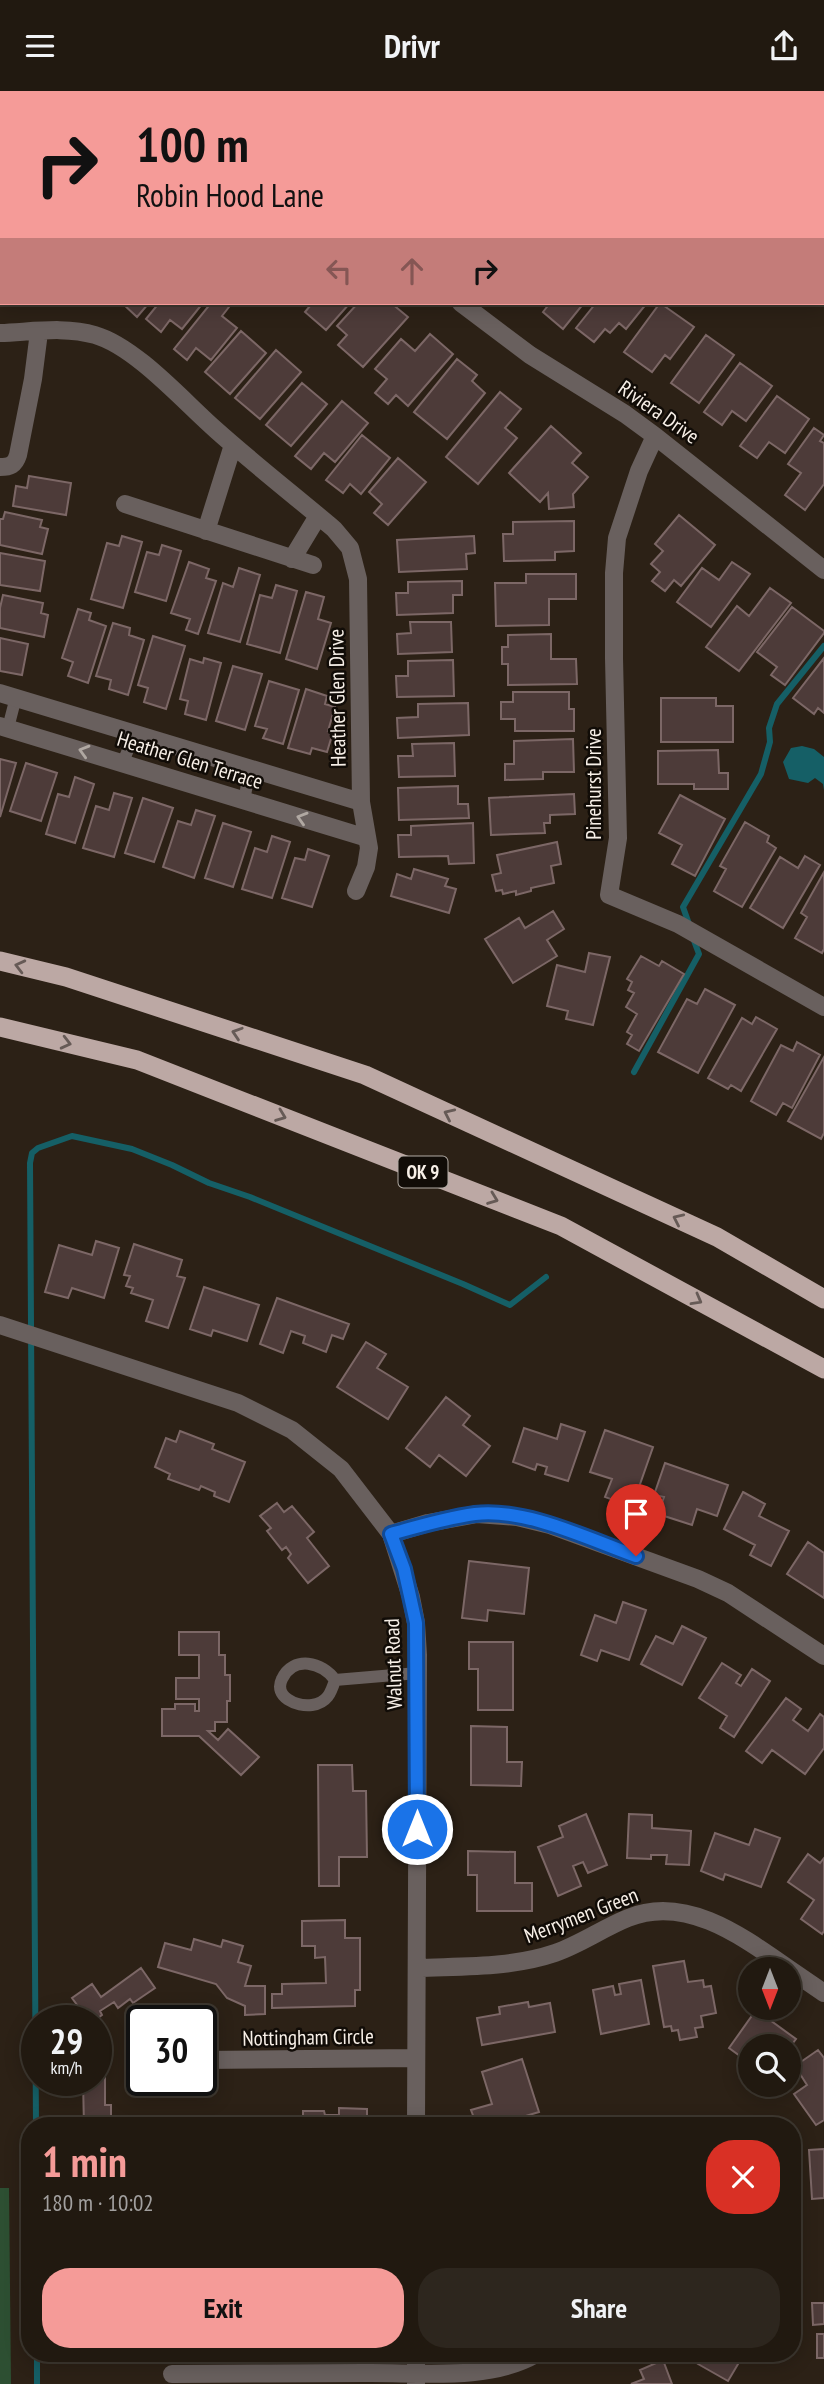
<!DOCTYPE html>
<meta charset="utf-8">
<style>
:root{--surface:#211910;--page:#2d261e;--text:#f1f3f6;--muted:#a2a09f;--line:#3e3830;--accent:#f59b98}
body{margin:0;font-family:"PT Sans Narrow",sans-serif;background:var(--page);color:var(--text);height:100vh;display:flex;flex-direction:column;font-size:26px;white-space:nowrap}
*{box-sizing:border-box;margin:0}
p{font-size:23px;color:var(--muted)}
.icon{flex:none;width:38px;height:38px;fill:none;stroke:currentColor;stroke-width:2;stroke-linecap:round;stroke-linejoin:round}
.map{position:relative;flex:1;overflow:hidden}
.details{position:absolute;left:21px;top:2026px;width:780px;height:245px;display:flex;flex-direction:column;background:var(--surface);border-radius:28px;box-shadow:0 4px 18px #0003,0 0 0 2px var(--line)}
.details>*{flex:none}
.guide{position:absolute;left:0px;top:0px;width:824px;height:214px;box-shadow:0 4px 18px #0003,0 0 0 2px var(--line);background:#f59b98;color:#111;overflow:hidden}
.needle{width:46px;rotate:180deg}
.controls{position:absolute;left:738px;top:1866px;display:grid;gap:14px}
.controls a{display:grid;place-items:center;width:63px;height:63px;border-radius:50%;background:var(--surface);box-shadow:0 4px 18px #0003,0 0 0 2px var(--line);font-size:35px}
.speed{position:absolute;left:21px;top:1914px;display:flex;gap:14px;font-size:35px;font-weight:700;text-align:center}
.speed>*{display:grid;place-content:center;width:91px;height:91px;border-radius:50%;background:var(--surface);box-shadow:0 4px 18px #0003,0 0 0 2px var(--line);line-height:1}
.speed small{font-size:18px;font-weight:400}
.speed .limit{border:4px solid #111;border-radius:10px;background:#fff;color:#111}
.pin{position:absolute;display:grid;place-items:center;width:60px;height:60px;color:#fff;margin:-72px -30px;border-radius:50% 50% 50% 0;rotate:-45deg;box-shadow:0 0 7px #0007}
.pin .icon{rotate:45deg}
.me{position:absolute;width:77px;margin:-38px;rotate:0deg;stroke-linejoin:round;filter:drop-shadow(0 0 5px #0008)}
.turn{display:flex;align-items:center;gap:24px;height:147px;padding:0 21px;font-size:32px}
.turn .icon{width:91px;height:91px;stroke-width:2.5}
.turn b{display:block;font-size:49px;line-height:60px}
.lanes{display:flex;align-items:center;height:66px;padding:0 21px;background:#0003;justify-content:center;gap:35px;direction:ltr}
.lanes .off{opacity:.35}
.round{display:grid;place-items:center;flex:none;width:74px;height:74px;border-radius:28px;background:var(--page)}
.head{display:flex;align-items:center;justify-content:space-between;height:119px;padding:0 21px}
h1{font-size:42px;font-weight:800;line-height:52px;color:var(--accent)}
.cta{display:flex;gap:14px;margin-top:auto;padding:14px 21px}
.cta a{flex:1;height:80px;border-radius:28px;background:var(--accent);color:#111;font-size:28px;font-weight:800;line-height:80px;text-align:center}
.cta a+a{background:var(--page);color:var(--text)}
header{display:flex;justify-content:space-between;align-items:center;height:91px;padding:0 21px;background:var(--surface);font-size:32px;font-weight:800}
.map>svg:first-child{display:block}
</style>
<header><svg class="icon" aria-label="menu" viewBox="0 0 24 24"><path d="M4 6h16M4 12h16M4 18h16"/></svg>Drivr<svg class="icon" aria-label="share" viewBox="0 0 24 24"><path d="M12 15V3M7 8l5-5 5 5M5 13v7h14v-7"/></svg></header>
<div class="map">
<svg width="824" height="2293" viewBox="0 0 824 2293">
<rect width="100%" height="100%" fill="#2c2116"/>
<path fill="#2d4f32" d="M0 2097H9L11 2293H0Z"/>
<path fill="#155f66" d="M802 655 814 658 824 666V699L823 693 815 687 808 692 789 688 783 671 791 657Z"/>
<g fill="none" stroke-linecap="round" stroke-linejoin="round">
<path stroke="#155f66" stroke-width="6" d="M689 833 683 816 761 683 770 651 769 637 777 613 824 555
M634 981 699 863 693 847
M36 2035 30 1072 32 1062 38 1057 72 1045 132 1058 172 1074 209 1092 250 1106 463 1193 510 1214 546 1186
M37 2263V2293"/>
</g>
<path fill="#4d3b39" stroke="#7c6766" stroke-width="2" d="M122 212H149L137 226Z
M159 212H203L182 238 170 229 161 241 146 228Z
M211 212H224L229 216 222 225 237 237 211 269 196 257 187 269 174 258Z
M307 212H350L326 239 305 221 310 215Z
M358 212H391L408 226 363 276 338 254 347 244 337 235Z
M550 212H584L563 238 543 221Z
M596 212H647L626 238 619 232 610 242 605 238 594 251 576 237Z
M660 212 694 236 670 268 665 264 652 281 624 261Z
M241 240 266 262 230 303 205 281Z
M430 243 453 263 408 315 396 304 388 313 375 302 387 288 375 278 401 248 415 260Z
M706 244 734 264 699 312 671 292Z
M276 259 301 281 260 328 235 307Z
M457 268 477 284 472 290 485 302 447 348 414 321Z
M740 272 772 295 746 330 732 320 722 334 704 321Z
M302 292 327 313 291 355 266 334Z
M500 301 521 318 505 337 517 347 478 393 446 366Z
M777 305 809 328 785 362 769 351 757 367 740 355Z
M342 310 368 332 335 371 324 362 311 378 295 365Z
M551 335 581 362 572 372 588 386 573 403 574 416 549 418 548 402 540 411 509 382Z
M814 337 824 344 820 350 824 352V393L805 419 785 404 801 382 788 373Z
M362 344 390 367 361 403 350 393 343 402 326 389Z
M398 367 426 391 388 434 374 422 382 413 369 401Z
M29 385 71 392 66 424 13 415 16 395 27 397Z
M5 421 42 429 40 436 48 438 42 463 0 454V428H3Z
M679 424 715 454 681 495 674 489 665 500 652 490 660 481 651 473 663 460 655 453Z
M574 430V460L555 461V469L504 470 503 443H513V431Z
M122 445 142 451 123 517 91 508 107 452 119 455Z
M474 445 475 462 466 463 467 478 399 481 397 449Z
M162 454 181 460 166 510 135 501 147 461 159 464Z
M0 462 45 470 40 500 0 494Z
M189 471 209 478 206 487 216 490 198 543 186 539 190 528 171 522Z
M732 471 750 483 711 536 677 511 702 477 719 489Z
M239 477 260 484 240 551 208 542 223 492 233 496Z
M526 483H576V508H549V534L496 535 495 492H526Z
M462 490V504H453V522L397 524 396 502H408V491Z
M276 494 297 500 280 562 247 553 260 504 272 507Z
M770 497 791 512 739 580 706 556 737 515 749 525Z
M306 501 324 506 318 528 331 532 317 578 286 568Z
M3 504 43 512 41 522 48 524 44 546 0 537V517Z
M792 516 824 540V542L785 594 771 584 777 576 757 561Z
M78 518 91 522 89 529 106 535 88 592 68 585 73 571 62 567Z
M410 531H451L452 561 398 563 397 543 411 542Z
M113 532 130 537 129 544 144 549 128 604 109 598 111 589 96 585Z
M551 543V568H576L577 593 508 594V573H502V556H508V544Z
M153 545 185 555 166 618 144 611 148 597 138 594Z
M0 547 28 553 22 584 0 580Z
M204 567 221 572 206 629 185 623 188 610 180 608 190 568 203 572Z
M824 567V622L818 617 814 623 793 607Z
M453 569 454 605 397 606 396 585H408V570Z
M233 575 262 583 245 639 216 630Z
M269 590 299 599 283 653 263 647 267 638 255 635Z
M306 598 327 605 325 613 335 616 328 640 333 641 327 661 312 657 310 663 288 657Z
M513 601H569V618H574V640H515V628H501V611H513Z
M661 607H716V615H733V651H661Z
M468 612 469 644 398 647 397 627 418 626V613Z
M573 648 574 681H543V688L505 689V673H514V650Z
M454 652 455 685 399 686 398 665H413L412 653Z
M718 659 719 682H728V698H694V693H658V660Z
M0 668 16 672 0 726Z
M26 672 57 682 41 730 10 720Z
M75 686 94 693 75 752 46 743 58 703 69 706Z
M458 695V713H468L469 727 399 729 398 697Z
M114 702 132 707 114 766 83 757 96 715 109 719Z
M574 703 575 723 550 724V732H544L545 742 491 744 489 707Z
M680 704 725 728 695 785 672 773 682 754 659 742Z
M143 707 173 717 154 771 125 762Z
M196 719 215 725 194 787 163 776 178 730 191 734Z
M745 731 769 745 767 751 776 757 742 816 714 800 726 778 720 775Z
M223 732 251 741 233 796 205 787Z
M473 732 474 772 449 773 448 765 399 766 398 744H411V735Z
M272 745 290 751 272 807 242 798 255 757 267 761Z
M557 751 561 773 551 775 554 792 531 797V800L516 804V800L503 803 502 799 496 800 492 784 501 782 497 764Z
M308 758 329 765 312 816 282 807 295 767 305 769Z
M805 765 820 774 783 837 750 817 780 766 798 777Z
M414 778 448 788 445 795 456 798 449 822 391 805 397 783 411 788Z
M824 781V858L822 862 795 847 807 826 801 822Z
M553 820 564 838 547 849 557 865 513 892 485 848 519 827 525 837Z
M589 862 610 866 593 934 566 928 568 920 547 915 557 874 585 881Z
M641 865 659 875 662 870 684 883 639 960 627 953 632 944 627 941 637 923 626 916 634 902 628 899 632 891 627 888Z
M705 898 735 914 698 982 658 961 687 908 697 913Z
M756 926 777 938 741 1000 731 994 728 998 708 987 742 927 752 933Z
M797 951 820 964 792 1017 783 1012 776 1024 751 1010 781 954 793 960Z
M824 966V1042L821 1048 788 1030Z
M96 1150 119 1157 104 1207 72 1197 68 1207 45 1201 59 1154 92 1164Z
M134 1153 182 1169 177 1185 185 1187 168 1237 146 1230 153 1209 131 1202 133 1197 126 1195 130 1185 124 1184Z
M204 1196 259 1214 247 1250 213 1239 211 1245 190 1238Z
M277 1207 349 1233 343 1248 332 1244 326 1261 303 1252 305 1245 291 1240 283 1262 260 1253Z
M366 1251 386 1263 377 1277 408 1296 388 1328 337 1296Z
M446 1306 470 1325 463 1334 490 1355 466 1385 439 1364 430 1376 406 1357Z
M561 1333 585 1341 568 1390 545 1383 547 1376 537 1373 535 1379 513 1371 524 1337 557 1348Z
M605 1339 653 1356 632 1416 605 1406 612 1388 590 1381Z
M180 1340 214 1353 212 1358 245 1371 229 1411 214 1405 215 1401 201 1395 199 1399 168 1388 170 1383 155 1376 166 1347 176 1351Z
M665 1372 728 1394 717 1425 697 1418 692 1434 658 1423 664 1406 654 1404Z
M743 1401 765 1413 759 1425 789 1440 771 1475 750 1464 755 1454 724 1438Z
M277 1412 284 1421 292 1415 314 1441 307 1447 329 1475 308 1492 288 1467 291 1463 286 1456 282 1459 267 1440 271 1437 260 1425Z
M808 1451 824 1462V1507L787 1483Z
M469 1470 529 1477 524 1523 488 1519 487 1530 462 1527Z
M623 1511 646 1519 629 1569 601 1559 597 1570 581 1564 595 1524 616 1532Z
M682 1535 706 1547 682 1594 641 1573 656 1545 673 1553Z
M179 1541H219V1564H225V1584H230V1610H227V1631H215V1640H208L218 1649 228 1638 259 1666 241 1684 199 1645H162V1618H175V1613H195V1620H199V1608H176V1587H199V1564H179Z
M469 1551H513V1619H478V1578H469Z
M722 1572 741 1584 736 1592 741 1595 752 1578 770 1590 734 1646 720 1637 727 1625 699 1607Z
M786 1607 801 1618 793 1629 808 1640 820 1623 824 1626V1657L805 1683 772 1659 762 1672 746 1660Z
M471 1635 507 1636V1671H522L521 1695 471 1694Z
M318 1674H352L353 1700H366L367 1766H339V1795H319Z
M586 1723 607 1774 588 1782 583 1771 573 1775 581 1795 558 1805 538 1756 563 1746 559 1735Z
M629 1723 652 1724V1737L691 1740 689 1774 666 1773 667 1764H651V1768L627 1767Z
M755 1738 780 1747 761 1796 725 1783 723 1789 701 1780 715 1742 749 1754Z
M468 1760 515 1761V1792H532V1820H477V1784H468Z
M808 1763 820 1772 824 1767V1840L822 1843 801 1828 814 1809 788 1791Z
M345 1829V1847H360V1899H355V1915L272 1917V1903H282V1893L326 1892 325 1866 315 1867V1855H302V1830Z
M194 1848 221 1856 223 1849 243 1855 238 1871 251 1875 245 1895H265V1923L245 1924V1915L227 1907 216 1893 158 1876 165 1852 191 1859Z
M684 1870 688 1891 703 1889 704 1896 711 1895 716 1922 701 1925 703 1936 695 1937 697 1946 680 1949 678 1939 672 1940 671 1935 664 1936 653 1875Z
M141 1877 155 1897 133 1912 130 1908 118 1917 114 1911 100 1920 102 1924 94 1930H63L80 1918 72 1907 92 1893 101 1906Z
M641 1889 649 1933 601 1943 593 1899 613 1895 615 1904 621 1903 619 1893Z
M528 1911 529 1916 550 1912 555 1941 482 1954 477 1927 500 1923 499 1916Z
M756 1919 796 1948 789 1957V1955H751V1973L729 1957Z
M818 1959 824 1967V2029L816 2034 794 2003 807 1994 795 1975Z
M522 1968 539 2021 492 2035H477L471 2019 492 2013 482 1981Z
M105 1987V2014H111V2035H84L83 1990Z
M339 2017 367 2018V2035H303V2020H324L325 2024H339Z
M249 2028V2035H223V2029Z
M824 2058V2107L812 2108 809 2059Z
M812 2212H824V2233L813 2234Z
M817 2243H824V2267H817Z
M704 2263H744L728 2290 698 2273Z
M663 2269 672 2293H631L644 2288 640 2279Z"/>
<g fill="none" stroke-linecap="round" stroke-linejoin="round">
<path stroke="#69605e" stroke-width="12" d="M8 637 16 606
M123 671 135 642
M244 710 250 677
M335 1589C323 1571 293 1564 282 1588 273 1606 297 1616 312 1614 327 1612 331 1602 335 1589L418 1582"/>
<path stroke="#69605e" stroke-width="18" d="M0 12H2
M0 62H2
M461 212 530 264 625 323 655 345 824 479
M0 242C31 241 65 235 95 244 136 256 184 311 216 339 254 373 295 405 334 438L350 457 358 488 361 711 369 757 366 776 356 800
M655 345 639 380 617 447 614 482V567L618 747 609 804 678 833 824 916
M0 376C10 376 15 374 18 364L33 288 39 241
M125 413 313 474
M206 440 233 354
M292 468 318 425
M0 602 361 711
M0 635 367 747
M0 1234 238 1312 292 1339 341 1378 391 1443 411 1506 416 1532 418 1564 416 2035
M391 1443 428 1432 477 1423 517 1426 550 1434 698 1488 728 1502 824 1565
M417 1877C463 1875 511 1877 555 1862 581 1853 603 1837 628 1827 686 1803 743 1846 789 1878
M789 1878 824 1902
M201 1969 416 1967
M416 2263V2293
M172 2283C236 2283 300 2282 364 2282 418 2281 488 2291 536 2263"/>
<path stroke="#bca8a4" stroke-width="19" d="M0 870 66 886 365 984 717 1146 824 1208
M0 936 137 969 561 1135 824 1278"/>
</g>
<defs><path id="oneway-chevron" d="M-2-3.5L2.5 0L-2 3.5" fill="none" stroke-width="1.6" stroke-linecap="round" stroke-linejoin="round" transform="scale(1.75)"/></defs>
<g stroke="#b0a8a2">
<use href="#oneway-chevron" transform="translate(84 660) rotate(-164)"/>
<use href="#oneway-chevron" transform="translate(302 727) rotate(-163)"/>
</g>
<g stroke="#665a56">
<use href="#oneway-chevron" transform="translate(20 875) rotate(-166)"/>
<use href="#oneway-chevron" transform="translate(237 942) rotate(-162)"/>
<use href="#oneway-chevron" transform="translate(66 952) rotate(14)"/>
<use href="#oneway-chevron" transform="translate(449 1023) rotate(-155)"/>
<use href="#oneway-chevron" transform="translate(281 1025) rotate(21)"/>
<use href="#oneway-chevron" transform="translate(493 1108) rotate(21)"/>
<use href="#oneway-chevron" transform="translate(678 1128) rotate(-155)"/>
<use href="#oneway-chevron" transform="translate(697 1209) rotate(29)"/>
</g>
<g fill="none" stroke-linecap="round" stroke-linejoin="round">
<defs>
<path id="route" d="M417 1738 416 1532 404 1478 391 1443C419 1435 446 1427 475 1423 526 1417 588 1448 636 1465"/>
</defs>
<use href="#route" stroke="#114b97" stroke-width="18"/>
<use href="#route" stroke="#1a73e8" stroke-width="12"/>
</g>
<g text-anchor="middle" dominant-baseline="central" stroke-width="5" stroke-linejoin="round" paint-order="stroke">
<rect fill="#110c07" stroke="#b2aba4" stroke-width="2" x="398.5" y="1065.5" width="49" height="31" rx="5"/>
<g font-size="19" font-weight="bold" fill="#f7efe7">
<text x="423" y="1081">OK 9</text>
</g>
<g font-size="21" fill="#f7efe7" stroke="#110c07">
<text transform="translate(659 321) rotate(35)">Riviera Drive</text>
<text transform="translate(337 607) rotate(-91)">Heather Glen Drive</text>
<text transform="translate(190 669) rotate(17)">Heather Glen Terrace</text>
<text transform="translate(593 693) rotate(-90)">Pinehurst Drive</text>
<text transform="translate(393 1573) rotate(-92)">Walnut Road</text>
<text transform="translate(581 1824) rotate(-21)">Merrymen Green</text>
<text transform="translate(308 1946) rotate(-1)">Nottingham Circle</text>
</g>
</g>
</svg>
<div class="controls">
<a><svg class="needle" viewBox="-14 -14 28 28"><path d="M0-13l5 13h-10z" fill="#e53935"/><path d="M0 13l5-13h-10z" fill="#a2a09f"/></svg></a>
<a><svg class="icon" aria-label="search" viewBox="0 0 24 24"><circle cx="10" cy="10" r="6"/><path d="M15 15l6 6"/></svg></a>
</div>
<div class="speed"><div>29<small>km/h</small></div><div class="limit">30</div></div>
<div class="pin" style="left:636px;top:1465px;background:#d93025"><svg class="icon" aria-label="arrive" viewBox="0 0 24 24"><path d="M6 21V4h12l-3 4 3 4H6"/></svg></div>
<svg class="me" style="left:417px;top:1738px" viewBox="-20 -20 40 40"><circle r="17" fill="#1a73e8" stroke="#fff" stroke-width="3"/><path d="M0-11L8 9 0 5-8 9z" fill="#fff"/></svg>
<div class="guide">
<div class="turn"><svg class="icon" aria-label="right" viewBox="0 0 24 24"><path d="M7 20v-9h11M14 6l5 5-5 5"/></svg><div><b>100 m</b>Robin Hood Lane</div></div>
<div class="lanes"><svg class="icon off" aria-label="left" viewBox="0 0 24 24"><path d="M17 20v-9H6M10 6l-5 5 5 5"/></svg><svg class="icon off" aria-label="ahead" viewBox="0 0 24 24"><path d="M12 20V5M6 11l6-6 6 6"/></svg><svg class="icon" aria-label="right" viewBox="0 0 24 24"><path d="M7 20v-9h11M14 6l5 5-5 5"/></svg></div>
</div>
<section class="details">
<div class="head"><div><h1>1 min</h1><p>180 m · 10:02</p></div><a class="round" style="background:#d93025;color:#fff"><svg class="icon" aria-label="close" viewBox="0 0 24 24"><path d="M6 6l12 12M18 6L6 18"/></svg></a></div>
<div class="cta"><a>Exit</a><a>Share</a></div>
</section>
</div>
